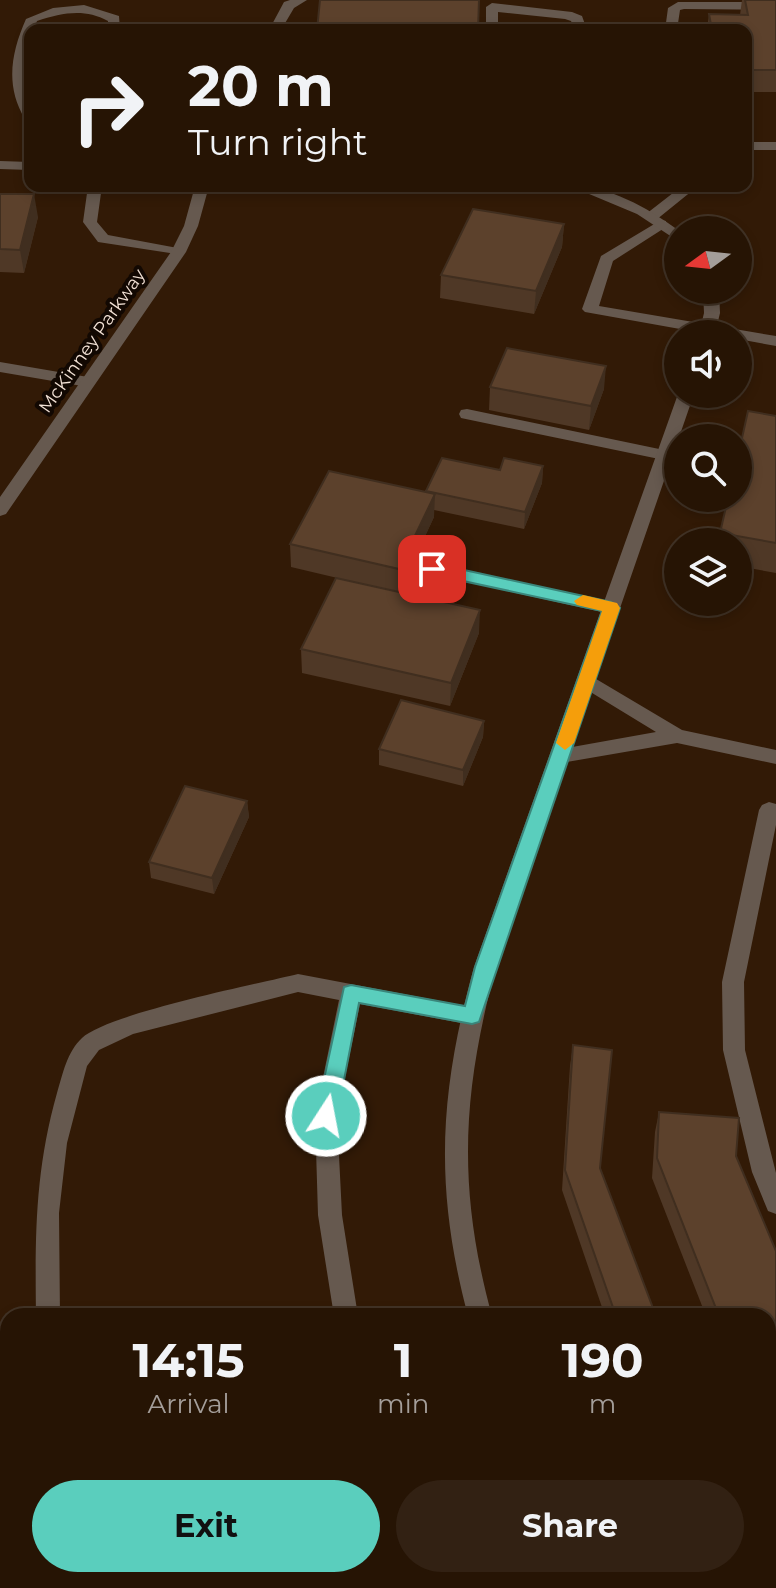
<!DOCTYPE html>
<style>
:root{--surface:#261404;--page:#322113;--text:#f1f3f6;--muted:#a49e9a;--line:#423326;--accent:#5acebd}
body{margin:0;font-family:Montserrat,sans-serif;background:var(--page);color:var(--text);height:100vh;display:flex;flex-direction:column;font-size:30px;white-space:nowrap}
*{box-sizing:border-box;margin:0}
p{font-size:26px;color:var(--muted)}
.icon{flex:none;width:44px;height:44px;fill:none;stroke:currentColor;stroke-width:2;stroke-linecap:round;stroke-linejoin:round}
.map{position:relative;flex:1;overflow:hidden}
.panel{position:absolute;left:0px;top:1308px;width:776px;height:280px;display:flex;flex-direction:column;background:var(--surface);border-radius:24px 24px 0 0;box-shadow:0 4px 12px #0003,0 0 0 2px var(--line)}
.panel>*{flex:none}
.hud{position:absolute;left:24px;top:24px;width:728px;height:168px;border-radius:16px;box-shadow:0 4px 12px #0003,0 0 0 2px var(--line);background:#261404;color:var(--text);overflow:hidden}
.needle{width:52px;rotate:255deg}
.buttons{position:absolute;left:664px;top:216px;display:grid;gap:16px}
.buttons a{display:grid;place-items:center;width:88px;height:88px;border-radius:50%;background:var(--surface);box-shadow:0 4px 12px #0003,0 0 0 2px var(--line);font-size:40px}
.pin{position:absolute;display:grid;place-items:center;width:68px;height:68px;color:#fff;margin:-34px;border-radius:16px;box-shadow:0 4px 12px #0006}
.me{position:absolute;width:88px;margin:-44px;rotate:11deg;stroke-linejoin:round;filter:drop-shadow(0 0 6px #0008)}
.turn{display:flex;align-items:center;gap:28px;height:168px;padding:0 32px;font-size:36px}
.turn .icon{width:104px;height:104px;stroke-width:2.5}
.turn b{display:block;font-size:56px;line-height:68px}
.eta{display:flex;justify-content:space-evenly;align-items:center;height:136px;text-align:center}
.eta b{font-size:48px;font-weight:700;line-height:56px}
.cta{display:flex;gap:16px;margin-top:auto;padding:16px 32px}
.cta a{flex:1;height:92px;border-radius:48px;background:var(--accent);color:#111;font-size:32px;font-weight:700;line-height:92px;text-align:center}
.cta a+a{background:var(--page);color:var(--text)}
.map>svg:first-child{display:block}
</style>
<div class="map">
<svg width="776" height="1588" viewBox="0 0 776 1588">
<rect width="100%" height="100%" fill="#321a06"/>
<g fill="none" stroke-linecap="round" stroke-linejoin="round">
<path fill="#66594f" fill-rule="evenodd" d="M290 0H307L294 8 281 30H269L284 2Z
M678 2H776V10L684 9 680 10 677 30H665L668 8Z
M492 3 572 12 582 16 587 30H575L571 21 565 19 498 12V30H486V7Z
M84 5 119 16 120 30H108V21C84 8 62 13 37 21L34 30H30L25 81 30 120 25 119C5 86 11 53 26 19L53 8Z
M746 142H776V150H746Z
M88 186H102L97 222 108 235 183 249V255L98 242 83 222Z
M682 186H698L656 220H646V214Z
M661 220 666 221V227L613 261 599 306 776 336V346L738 339V334H708L585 312 582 309 601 256Z
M0 362 88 377 96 382 88 387 0 372Z
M467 409 664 450 672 455 664 460 461 418 459 414 461 410Z
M432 563 611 602 620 608 611 614 426 573 423 569Z
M586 673 682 730 776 750V764L677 743 561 763 554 761 551 756 554 751 561 749 656 732 579 685 577 680 579 675Z
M769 802 776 804V825L744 982 745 1050 776 1173V1214L768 1211 752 1172 723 1050 722 982 759 810 762 805Z
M298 974 472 1007 480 1009 483 1016 480 1023 472 1025 360 1004 337 1116 342 1215 358 1316H334L318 1215 315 1116 339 1000 298 992 133 1034 99 1050 87 1066 67 1143 59 1213 60 1316H36C35 1235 35 1171 57 1093 63 1073 67 1052 82 1038 107 1014 257 984 298 974Z
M776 1417V1444L768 1447V1420Z
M0 1499 8 1502 6 1539 0 1537Z
M10 1580H38L40 1588H12Z
M425 1580H453L456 1588H428Z"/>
<path fill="#66594f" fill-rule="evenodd" d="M0 161 30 162V170L0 169Z
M195 186H209L198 226 186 252 6 514 0 516V497L171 252 184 226Z
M570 186C610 186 646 207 678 230V241L637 214Z
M703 290H719L720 313 715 334H699L704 313Z
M678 394H694L496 967C462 1094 457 1188 492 1316H468C434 1188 439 1094 474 967Z
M597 1580H625L629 1588H601Z"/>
</g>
<path fill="#4f3826" d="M742 0H776V92H746V30H707L709 14 740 15Z
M0 194 38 217 24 273 0 272Z
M564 224 562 247 534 314 440 298 441 275Z
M490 387 604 389 589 430 489 410Z
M776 416V573L738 566V542H719L728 498Z
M543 466 542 483 524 529 434 510V517L399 592 479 633 450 706 302 673 301 649 384 589 291 567 290 544 426 492 500 470Z
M484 721 483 737 463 786 379 765V749Z
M247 801 249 817 214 894 151 878 149 862Z
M573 1045 600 1168 656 1316H605L562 1190 570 1066Z
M659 1112 736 1156 776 1251V1397L768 1401V1316H706L652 1178 655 1132Z"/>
<path fill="#402e1f" d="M34 194 38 217 24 273 20 250Z
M564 224 562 247 534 314 536 291Z
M606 366 604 389 589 430 591 406Z
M543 466 542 483 524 529 525 512Z
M435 494 434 517 399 592V569Z
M480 610 479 633 450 706 451 683Z
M484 721 483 737 463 786V770Z
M247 801 249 817 214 894 212 878Z
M776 1383V1397L768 1401V1387Z
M776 1536V1548L768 1552V1540Z"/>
<path fill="#5c412c" stroke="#402e1f" stroke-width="2" d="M320 0H479L478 30H317Z
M745 0H776V70H746V30H712L709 14 748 15Z
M0 194H34L20 250 0 249Z
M473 209 564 224 536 291 441 275Z
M507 348 606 366 591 406 490 387Z
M748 411 776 416V543L720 533 728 498H738V456Z
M442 458 500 470 504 458 543 466 525 512 426 491Z
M329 471 435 494 399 569 290 544Z
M336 578 480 610 451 683 301 649Z
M401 700 484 721 463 770 379 749Z
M185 786 247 801 212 878 149 862Z
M573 1045 612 1050 600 1168 656 1316H616L565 1170Z
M659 1112 739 1118 736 1156 776 1251V1383L768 1387V1316H719L657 1158Z
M776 1452V1536L768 1540V1456Z
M133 1580H406L409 1588H116L133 1581Z"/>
<path fill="#5acebd" stroke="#3a867b" stroke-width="2" d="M432 563 611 602 620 608 479 1022 472 1024 359 1003 337 1116 334 1122 326 1125 319 1122 316 1116 344 987 351 985 465 1006 475 967 602 611 426 573 424 569Z"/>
<path fill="#f59e0b" d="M583 595 617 603 620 608 574 743 565 750 556 743 602 611 577 605 574 601Z"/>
<g text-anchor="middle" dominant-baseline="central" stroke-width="8" stroke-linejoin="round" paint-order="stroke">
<g font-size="18" fill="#f2e1d5" stroke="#120802">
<text transform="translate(92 341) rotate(-55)">McKinney Parkway</text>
</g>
</g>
</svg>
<div class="buttons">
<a><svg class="needle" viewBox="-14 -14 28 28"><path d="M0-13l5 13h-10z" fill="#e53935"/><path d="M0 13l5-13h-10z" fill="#a49e9a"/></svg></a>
<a><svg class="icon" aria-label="sound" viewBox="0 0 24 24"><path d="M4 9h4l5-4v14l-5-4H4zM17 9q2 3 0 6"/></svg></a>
<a><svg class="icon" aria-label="search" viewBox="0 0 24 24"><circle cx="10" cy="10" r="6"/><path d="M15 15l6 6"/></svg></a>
<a><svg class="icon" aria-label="layers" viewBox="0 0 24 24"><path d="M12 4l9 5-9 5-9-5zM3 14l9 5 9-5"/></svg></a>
</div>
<div class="pin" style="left:432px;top:569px;background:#d93025"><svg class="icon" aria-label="arrive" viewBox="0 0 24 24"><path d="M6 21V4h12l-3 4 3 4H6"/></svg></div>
<svg class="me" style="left:326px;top:1116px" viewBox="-20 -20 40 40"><circle r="17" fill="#5acebd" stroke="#fff" stroke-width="3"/><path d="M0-11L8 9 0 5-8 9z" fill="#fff"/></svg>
<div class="hud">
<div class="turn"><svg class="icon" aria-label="right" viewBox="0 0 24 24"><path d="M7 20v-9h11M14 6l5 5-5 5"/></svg><div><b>20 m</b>Turn right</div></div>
</div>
<section class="panel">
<div class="eta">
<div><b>14:15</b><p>Arrival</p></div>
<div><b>1</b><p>min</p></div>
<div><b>190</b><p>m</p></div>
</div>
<div class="cta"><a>Exit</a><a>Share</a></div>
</section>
</div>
